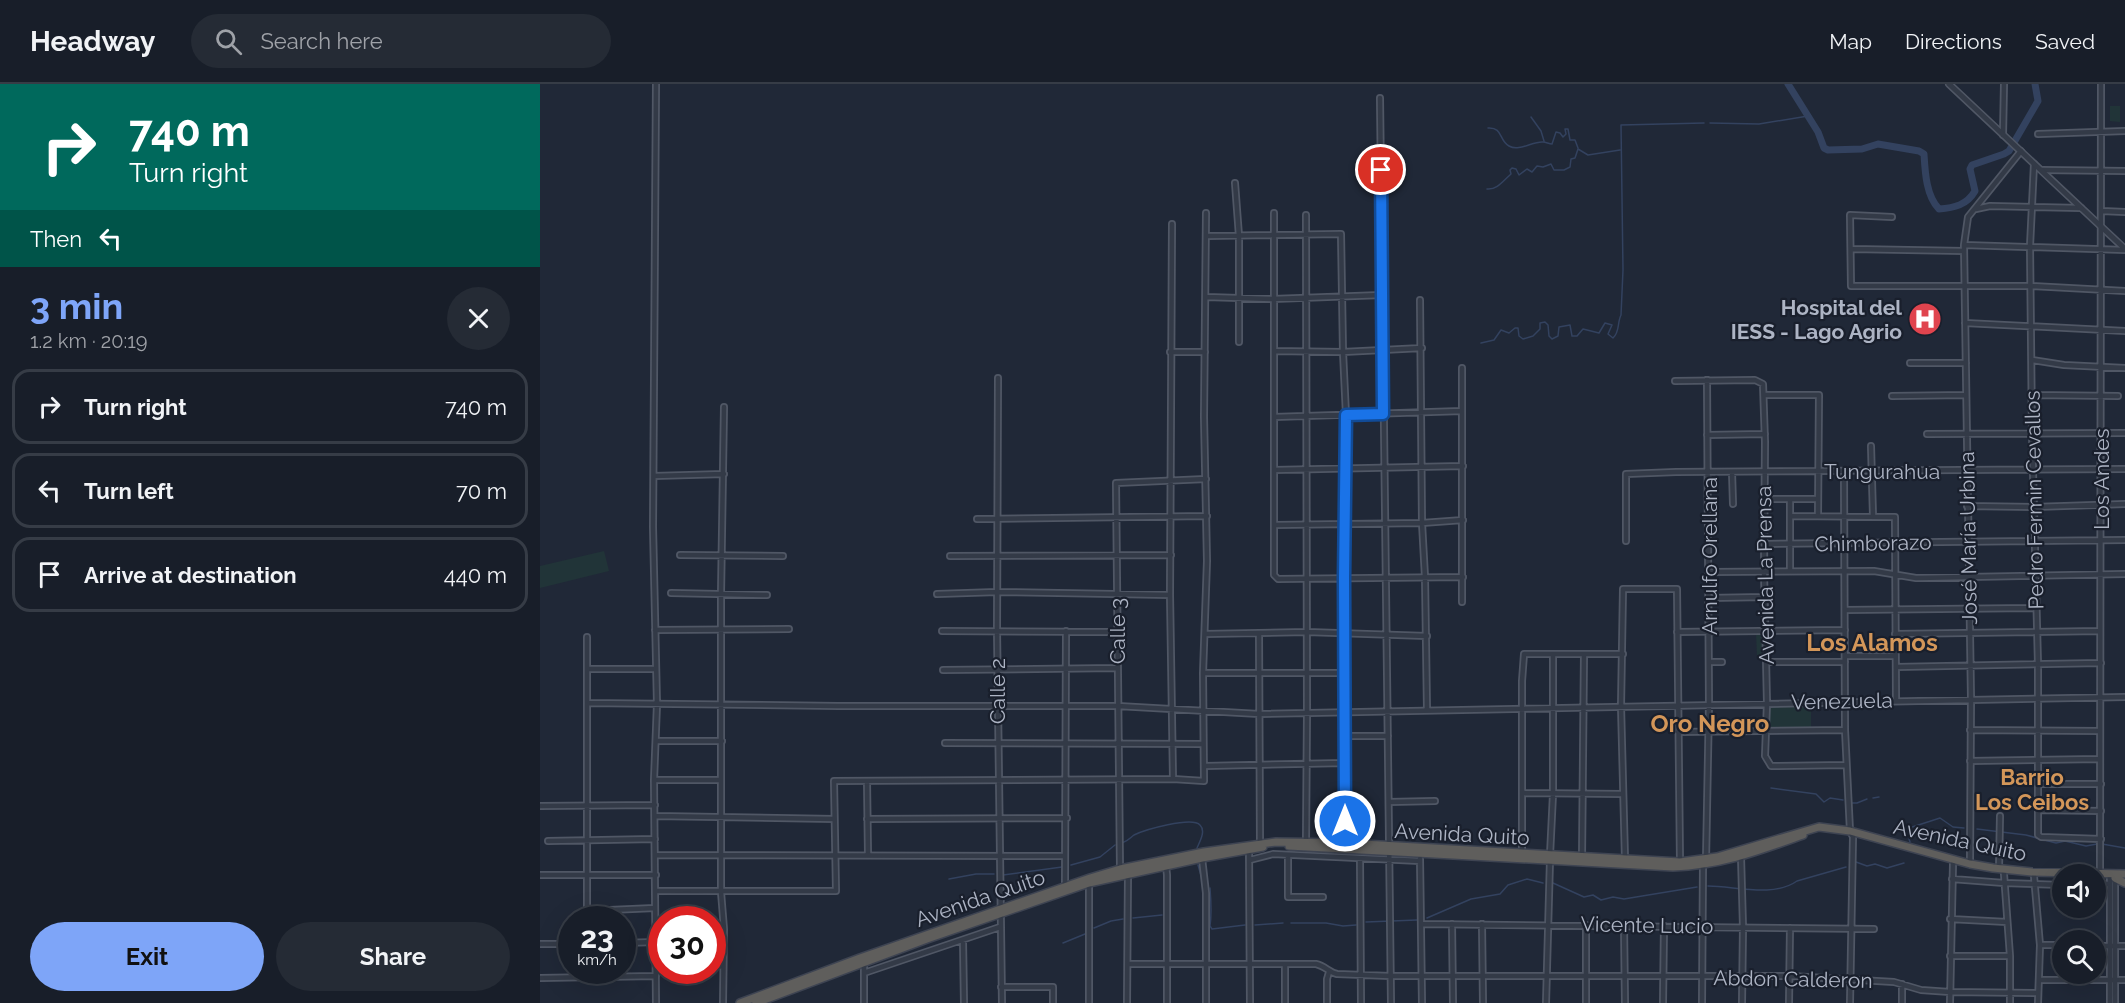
<!DOCTYPE html>
<meta charset="utf-8">
<style>
:root{--surface:#181e29;--page:#252b35;--text:#f1f3f6;--muted:#9fa2a8;--line:#363c46;--accent:#7ea5f8}
body{margin:0;font-family:Raleway,sans-serif;background:var(--page);color:var(--text);height:100vh;display:flex;flex-direction:column;font-size:22px;white-space:nowrap}
*{box-sizing:border-box;margin:0}
p{font-size:20px;color:var(--muted)}
.icon{flex:none;width:33px;height:33px;fill:none;stroke:currentColor;stroke-width:2;stroke-linecap:round;stroke-linejoin:round}
.map{position:relative;flex:1;overflow:hidden}
.details{display:flex;flex-direction:column;background:var(--surface);width:540px}
.details>*{flex:none}
.top-card{background:#00695c;color:#fff;overflow:hidden}
.tools{position:absolute;left:1512px;top:780px;display:grid;gap:12px}
.tools a{display:grid;place-items:center;width:54px;height:54px;border-radius:50%;background:var(--surface);box-shadow:0 6px 24px #0002,0 0 0 2px var(--line);font-size:30px}
.speed{position:absolute;left:18px;top:822px;display:flex;gap:12px;font-size:30px;font-weight:700;text-align:center}
.speed>*{display:grid;place-content:center;width:78px;height:78px;border-radius:50%;background:var(--surface);box-shadow:0 6px 24px #0002,0 0 0 2px var(--line);line-height:1}
.speed small{font-size:15px;font-weight:400}
.speed .limit{border:9px solid #d22;background:#fff;color:#111}
.pin{position:absolute;display:grid;place-items:center;width:51px;height:51px;color:#fff;margin:-26px;border:3px solid #fff;border-radius:50%;box-shadow:0 2px 6px #0007}
.me{position:absolute;width:66px;margin:-33px;rotate:0deg;stroke-linejoin:round;filter:drop-shadow(0 0 4px #0008)}
.turn{display:flex;align-items:center;gap:21px;height:126px;padding:0 30px;font-size:27px}
.turn .icon{width:78px;height:78px;stroke-width:2.5}
.turn b{display:block;font-size:42px;line-height:51px}
.then{display:flex;align-items:center;height:57px;padding:0 30px;background:#0003;gap:12px;font-size:22px}
.round{display:grid;place-items:center;flex:none;width:63px;height:63px;border-radius:32px;background:var(--page)}
.summary{display:flex;align-items:center;justify-content:space-between;height:102px;padding:0 30px}
h1{font-size:36px;font-weight:700;line-height:45px;color:var(--accent)}
.button{display:flex;gap:12px;margin-top:auto;padding:12px 30px}
.button a{flex:1;height:69px;border-radius:36px;background:var(--accent);color:#111;font-size:24px;font-weight:700;line-height:69px;text-align:center}
.button a+a{background:var(--page);color:var(--text)}
ul{padding:0;list-style:none}
li{display:flex;align-items:center;gap:18px;height:75px;margin:0 12px 9px;padding:0 18px;border:3px solid var(--line);border-radius:18px}
li div{flex:1}
li b{display:block;font-size:22px}
li em{font-style:normal}
header{display:flex;align-items:center;gap:36px;box-sizing:border-box;height:84px;padding:0 30px;background:var(--surface);border-bottom:2px solid var(--line)}
header strong{font-size:28px}
nav{display:flex;gap:33px;margin-inline-start:auto;font-size:21px}
.search{width:420px;height:54px;background:var(--page);display:flex;align-items:center;gap:15px;box-sizing:border-box;padding:0 21px;border-radius:33px;color:var(--muted);font-size:22px}
main{display:flex;flex:1;min-height:0}
.map>svg:first-child{display:block}
</style>
<header>
<strong>Headway</strong>
<div class="search"><svg class="icon" aria-label="search" viewBox="0 0 24 24"><circle cx="10" cy="10" r="6"/><path d="M15 15l6 6"/></svg>Search here</div>
<nav><a>Map</a><a>Directions</a><a>Saved</a></nav>
</header>
<main>
<section class="details">
<div class="top-card">
<div class="turn"><svg class="icon" aria-label="right" viewBox="0 0 24 24"><path d="M7 20v-9h11M14 6l5 5-5 5"/></svg><div><b>740 m</b>Turn right</div></div>
<div class="then">Then<svg class="icon" aria-label="left" viewBox="0 0 24 24"><path d="M17 20v-9H6M10 6l-5 5 5 5"/></svg></div>
</div>
<div class="summary"><div><h1>3 min</h1><p>1.2 km · 20:19</p></div><a class="round"><svg class="icon" aria-label="close" viewBox="0 0 24 24"><path d="M6 6l12 12M18 6L6 18"/></svg></a></div>
<ul>
<li><svg class="icon" aria-label="right" viewBox="0 0 24 24"><path d="M7 20v-9h11M14 6l5 5-5 5"/></svg><div><b>Turn right</b></div><em>740 m</em></li>
<li><svg class="icon" aria-label="left" viewBox="0 0 24 24"><path d="M17 20v-9H6M10 6l-5 5 5 5"/></svg><div><b>Turn left</b></div><em>70 m</em></li>
<li><svg class="icon" aria-label="arrive" viewBox="0 0 24 24"><path d="M6 21V4h12l-3 4 3 4H6"/></svg><div><b>Arrive at destination</b></div><em>440 m</em></li>
</ul>
<div class="button"><a>Exit</a><a>Share</a></div>
</section>
<div class="map">
<svg width="1585" height="919" viewBox="0 0 1585 919">
<rect width="100%" height="100%" fill="#202837"/>
<path fill="#213438" d="M1570 22H1580V38L1570 37Z
M64 467 69 487 0 504V482Z
M1216 549 1223 550 1225 577 1217 573Z
M1228 621 1271 622V644H1228Z"/>
<g fill="none" stroke-linecap="round" stroke-linejoin="round">
<path stroke="#33425f" stroke-width="1.5" d="M991 33 1001 47 1004 57
M1170 39 1219 40 1268 32
M948 44C963 43 959 57 969 62 979 68 993 57 1003 58 1006 58 1009 60 1012 60L1016 48 1020 49 1023 53 1026 50 1025 45H1028L1030 56H1035L1038 64
M947 105C957 106 963 97 971 90L970 86 972 84 976 85 979 91 987 85 992 88 997 82 1003 83 1011 80 1014 86H1024L1030 83 1031 75 1035 74 1038 65 1048 71 1080 66
M941 259 954 256 961 246 969 249 975 244H978L979 252 983 255 993 252 1000 245V239L1005 238 1008 241 1009 252 1012 255 1018 252 1019 243 1030 241 1032 252H1037L1043 245 1059 249 1065 239 1072 241 1068 250 1073 254C1080 248 1077 239 1081 231L1083 186 1081 41 1164 39
M1231 704 1276 710 1284 718 1290 714 1303 716
M1333 714 1339 713
M1312 719H1317L1327 715
M1437 745 1486 751 1516 759 1525 757 1546 762 1557 760
M1370 758 1366 745 1400 734 1413 743 1424 744
M582 759C588 757 590 754 594 751 604 746 652 732 660 741 666 747 660 757 657 764
M1562 760 1585 764
M1316 778 1327 782 1335 780 1347 784 1364 779
M531 781 560 773 575 761
M658 781 662 795
M463 791 522 783
M409 795 436 790H454
M1013 799 1044 813 1053 811 1061 816 1073 813 1084 815 1157 803
M1168 802C1195 802 1233 814 1257 797L1306 783
M670 804C671 817 672 829 670 842L672 845 705 841
M593 834 622 831
M887 834 931 815 960 810 968 801 987 795 1003 799
M826 838 877 836
M751 839H786L803 842 816 841
M715 841 743 839
M554 844 571 837 583 835
M523 859 545 850"/>
<path stroke="#33425f" stroke-width="7" d="M1248 0 1278 48 1284 64 1288 66 1322 65 1338 60 1379 67 1384 70C1385 87 1386 112 1399 125 1414 124 1427 121 1435 107L1430 85 1432 81 1464 70 1469 67 1498 17 1495 0"/>
<defs>
<path id="minor" d="M116 0 113 443 117 620 114 696 116 919
M840 14 851 919
M1498 50 1585 47
M1463 51 1464 0
M1494 80 1490 162 1492 349 1498 580V751L1501 753 1561 755
M1502 86 1585 87
M695 99 699 152V258
M1436 125 1450 122 1541 124
M1562 127 1585 128
M734 129V491L738 495 923 493
M1352 133 1310 131 1311 202H1491L1585 207
M632 140 630 511 633 695
M667 152 801 150 803 268 806 331 804 494 805 759
M1424 161 1585 166
M1312 165 1424 167
M666 213 733 215 842 211
M880 216 882 439 885 493 887 626
M1425 239 1585 247
M734 267 803 268 882 264
M630 268H665
M1492 276 1524 281 1585 284
M1370 279H1426
M922 284V518
M458 294 457 546 462 919
M1135 297 1215 296 1223 300 1225 358 1224 488 1227 619 1225 672 1231 682 1306 681
M1224 311H1279L1278 432
M1492 311 1578 312
M1352 312 1426 311
M734 333 922 327
M1387 350 1585 349
M1167 351 1225 350
M1331 362 1333 432
M734 386 923 382
M1192 388 1193 420
M1304 388 1305 646 1310 747 1313 753 1310 919
M114 392 184 390
M1225 415H1278
M1250 415V487
M1427 422 1494 423 1585 420
M1251 432 1355 433 1356 616
M437 435 667 432
M735 441 882 439 923 436
M1086 457V390L1136 388 1585 385
M1224 460 1585 456
M140 471 243 472
M410 472 631 471
M1169 488 1334 487 1376 494 1585 490
M131 509 227 511
M397 510 457 508 630 511
M1169 514 1225 513
M1305 526 1496 524
M115 546 249 545
M402 547 577 548
M1137 548 1305 546
M719 549 720 759
M665 550 767 548 887 552
M1355 550 1560 547
M1305 572H1355
M1169 578H1182
M1227 578H1305
M1356 583 1561 579
M47 585H116
M403 586 577 584
M663 589H805
M47 619 298 622H578L719 630 1585 613
M1430 646 1560 647
M1138 648 1305 646
M805 652H848
M116 657H182
M405 659 663 660
M1430 677 1560 675
M665 682 805 679
M114 696H181
M327 697 328 770
M1498 700H1561
M982 709 1083 710
M849 718 895 717
M0 722 115 721
M1498 726 1561 727
M115 732 294 735
M327 735 527 734
M8 757 115 755
M766 758 767 629 766 131
M709 765 710 919
M982 770V597L984 570H1083
M115 771 525 772
M748 771V813H783
M1010 771 1013 710V570
M1201 773 1203 843 1202 919
M662 774 666 809V919
M1042 774 1044 570
M820 775 821 919
M880 775 882 919
M1085 775 1081 622 1083 505H1137L1140 778
M710 776 733 770 880 777
M1166 776 1169 620 1167 296
M1430 780 1431 614 1424 161 1428 133 1481 67
M626 782 627 791V919
M580 785 576 399 666 395
M1459 785 1460 732
M1560 789 1561 0
M1464 790 1470 872V919
M0 791H116
M1494 792 1500 861 1498 919
M1412 795 1464 799 1522 801
M1556 800H1570
M525 802 526 547
M116 807H296L294 697 633 695 664 697 663 589 667 477 664 333 666 129
M47 827 115 824
M1410 835 1467 838
M47 836V553
M881 840 1334 845
M912 840 913 919
M942 840 943 919
M1084 841 1085 919
M172 845H184
M423 856 424 919
M82 859 116 858
M0 860H32
M1500 861H1522
M1556 862H1585
M1410 872H1470
M324 878V919
M588 880H776C785 882 789 888 797 890L850 892H1250L1354 898 1381 906 1410 908 1498 909
M745 880V919
M172 882H182
M324 889 460 843
M0 894 116 892
M1499 896H1585
M461 903H513V919
M183 919 184 845 181 808V510L184 323
M549 919V799
M587 919 588 790
M787 919V895L789 888
M1006 919 1010 776
M1046 919V841
M1123 919 1124 842
M1162 919 1163 781
M1249 919 1250 844
M1362 919V900
M1410 919 1413 780
M1570 919V789
M1575 919V793"/>
<path id="tertiary" d="M1409 0 1585 165"/>
<path id="trunk" d="M749 762 1133 783C1182 781 1218 767 1263 751
M1575 794 1585 799
M200 919 320 874 550 794 580 785 664 768 736 758 805 759 1140 778 1177 773 1279 743 1310 747 1430 780 1453 784 1492 788 1585 790
M216 919 387 855 549 799 662 774 723 763"/>
</defs>
<use href="#minor" stroke="#505765" stroke-width="8"/>
<use href="#tertiary" stroke="#505765" stroke-width="8"/>
<use href="#trunk" stroke="#3e4452" stroke-width="10"/>
<use href="#minor" stroke="#333a47" stroke-width="4.5"/>
<use href="#tertiary" stroke="#333a47" stroke-width="5"/>
<use href="#trunk" stroke="#5f5e5c" stroke-width="7"/>
</g>
<g fill="none" stroke-linecap="round" stroke-linejoin="round">
<defs>
<path id="route" d="M805 737 804 494 806 331 843 330 841 86"/>
</defs>
<use href="#route" stroke="#114b97" stroke-width="15"/>
<use href="#route" stroke="#1a73e8" stroke-width="10"/>
</g>
<defs>
<symbol id="hospital-disc" viewBox="-11 -11 22 22"><circle r="9.5" fill="#e0444e" stroke="#191f2c"/><path d="M-5-5h3v3.5h4V-5h3V5h-3V1.5h-4V5h-3Z" fill="#fff"/></symbol>
</defs>
<g fill-rule="evenodd">
<use href="#hospital-disc" x="1366" y="216" width="38" height="38"/>
</g>
<g text-anchor="middle" dominant-baseline="central" stroke-width="4.5" stroke-linejoin="round" paint-order="stroke">
<g font-size="21" font-weight="bold" fill="#adb4c4" stroke="#191f2c" text-anchor="end">
<text x="1362" y="223">Hospital del<tspan x="1362" dy="24">IESS - Lago Agrio</tspan></text>
</g>
<g font-size="21" fill="#adb4c4" stroke="#191f2c">
<text x="1342" y="387">Tungurahua</text>
<text transform="translate(1561 395) rotate(-90)">Los Andes</text>
<text transform="translate(1494 416) rotate(-91)">Pedro Fermin Cevallos</text>
<text transform="translate(1428 454) rotate(-91)">José María Urbina</text>
<text transform="translate(1333 459) rotate(-1)">Chimborazo</text>
<text transform="translate(1169 472) rotate(-90)">Arnulfo Orellana</text>
<text transform="translate(1225 491) rotate(-91)">Avenida La Prensa</text>
<text transform="translate(577 547) rotate(-90)">Calle 3</text>
<text transform="translate(457 607) rotate(-90)">Calle 2</text>
<text transform="translate(1302 617) rotate(-1)">Venezuela</text>
<text transform="translate(922 750) rotate(3)">Avenida Quito</text>
<text transform="translate(1420 756) rotate(12)">Avenida Quito</text>
<text transform="translate(440 814) rotate(-19)">Avenida Quito</text>
<text transform="translate(1107 841) rotate(1)">Vicente Lucio</text>
<text transform="translate(1253 895) rotate(1)">Abdon Calderon</text>
</g>
<g font-size="22" font-weight="bold" fill="#d39659" stroke="#191f2c">
<text x="1492" y="693">Barrio<tspan x="1492" dy="25">Los Ceibos</tspan></text>
</g>
<g font-size="24" font-weight="bold" fill="#d39659" stroke="#191f2c">
<text x="1332" y="558">Los Alamos</text>
<text x="1170" y="639">Oro Negro</text>
</g>
</g>
</svg>
<div class="tools">
<a><svg class="icon" aria-label="sound" viewBox="0 0 24 24"><path d="M4 9h4l5-4v14l-5-4H4zM17 9q2 3 0 6"/></svg></a>
<a><svg class="icon" aria-label="search" viewBox="0 0 24 24"><circle cx="10" cy="10" r="6"/><path d="M15 15l6 6"/></svg></a>
</div>
<div class="speed"><div>23<small>km/h</small></div><div class="limit">30</div></div>
<div class="pin" style="left:841px;top:86px;background:#d93025"><svg class="icon" aria-label="arrive" viewBox="0 0 24 24"><path d="M6 21V4h12l-3 4 3 4H6"/></svg></div>
<svg class="me" style="left:805px;top:737px" viewBox="-20 -20 40 40"><circle r="17" fill="#1a73e8" stroke="#fff" stroke-width="3"/><path d="M0-11L8 9 0 5-8 9z" fill="#fff"/></svg>
</div>
</main>
